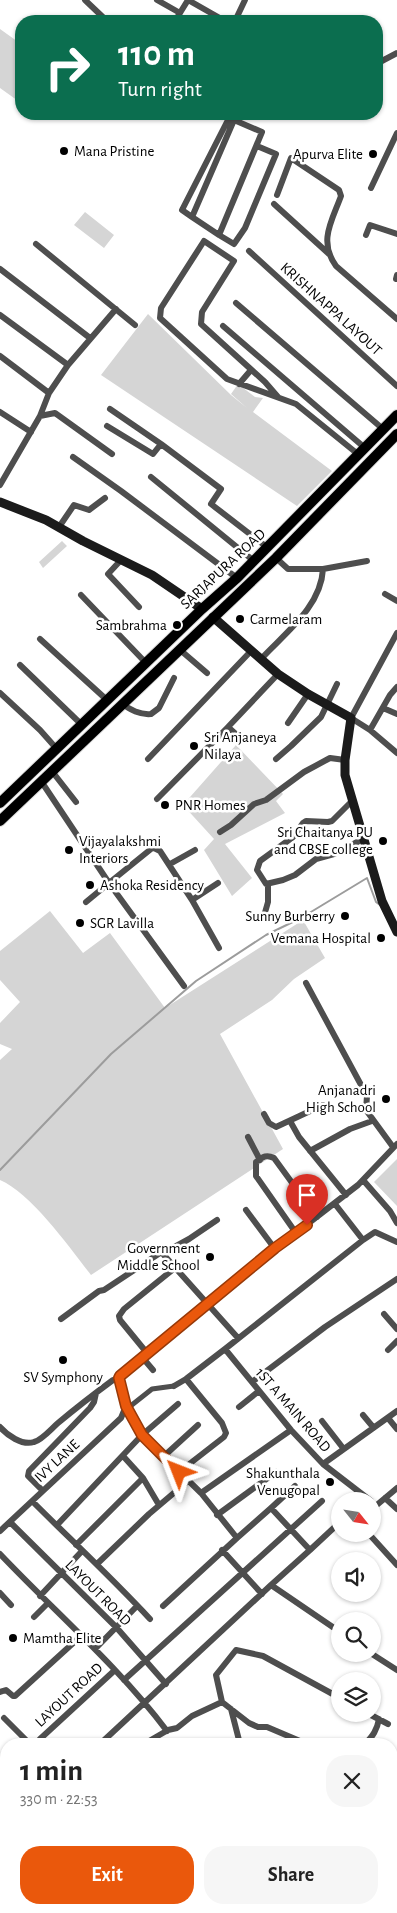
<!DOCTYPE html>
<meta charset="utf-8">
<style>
:root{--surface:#fff;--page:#f6f6f6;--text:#222;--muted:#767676;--accent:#ea580c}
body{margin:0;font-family:"Alegreya Sans",sans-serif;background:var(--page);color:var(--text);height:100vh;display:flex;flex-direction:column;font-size:19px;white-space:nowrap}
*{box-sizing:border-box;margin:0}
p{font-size:16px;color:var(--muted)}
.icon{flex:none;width:28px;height:28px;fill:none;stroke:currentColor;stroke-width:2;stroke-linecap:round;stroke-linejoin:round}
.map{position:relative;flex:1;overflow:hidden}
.drawer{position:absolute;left:0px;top:1738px;width:398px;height:176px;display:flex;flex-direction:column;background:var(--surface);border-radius:20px 20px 0 0;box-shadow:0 1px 4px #0004}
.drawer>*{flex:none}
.hud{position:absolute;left:15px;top:15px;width:368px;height:105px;border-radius:20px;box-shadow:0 1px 4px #0004;background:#0b6e4f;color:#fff;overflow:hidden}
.needle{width:32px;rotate:120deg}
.controls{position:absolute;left:331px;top:1492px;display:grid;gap:10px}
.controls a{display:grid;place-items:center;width:50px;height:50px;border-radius:50%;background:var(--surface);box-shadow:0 1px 4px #0004;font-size:25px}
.pin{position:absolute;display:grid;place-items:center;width:42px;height:42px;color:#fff;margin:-51px -21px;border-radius:50% 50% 50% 0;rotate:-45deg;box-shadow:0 0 5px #0007}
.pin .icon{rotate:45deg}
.me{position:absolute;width:55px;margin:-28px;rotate:315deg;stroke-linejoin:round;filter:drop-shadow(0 0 4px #0008)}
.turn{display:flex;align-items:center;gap:18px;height:105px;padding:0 20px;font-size:22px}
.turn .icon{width:65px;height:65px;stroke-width:2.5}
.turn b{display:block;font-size:35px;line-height:42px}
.round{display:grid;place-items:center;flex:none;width:52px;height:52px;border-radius:20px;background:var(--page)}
.head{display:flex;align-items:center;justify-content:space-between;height:85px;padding:0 20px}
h1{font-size:30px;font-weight:700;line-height:38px}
.button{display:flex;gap:10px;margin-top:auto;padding:10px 20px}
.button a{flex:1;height:58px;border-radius:20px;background:var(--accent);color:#fff;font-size:20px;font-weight:700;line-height:58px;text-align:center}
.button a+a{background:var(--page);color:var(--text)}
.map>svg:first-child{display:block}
</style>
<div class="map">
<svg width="397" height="1913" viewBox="0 0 397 1913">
<rect width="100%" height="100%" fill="#fff"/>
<path fill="#d5d5d5" d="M0 29 21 44V103L0 88Z
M85 212 114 235 104 248 74 225Z
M148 314 231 395 247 408 231 394 238 384 255 397 263 398 253 412 332 471 297 506 101 375Z
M62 541 67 546 43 568 39 562Z
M236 745 283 794 276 801 285 813 225 844 252 878 232 896 204 850 214 839 183 805Z
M50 911 83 953 110 933 165 1008 303 920 325 958 294 979 272 1000 220 1034 283 1149 91 1275C70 1248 31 1193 0 1180V1060L12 1049 0 1044V1023L20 1002 0 980V951Z
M397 1159V1206L374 1182Z"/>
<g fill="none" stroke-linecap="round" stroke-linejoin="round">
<path stroke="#9c9c9c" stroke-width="2" d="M0 1170 111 1054 196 981 266 935 301 918 367 878 376 902 380 905"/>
<defs>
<path id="primary" d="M0 803 202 609 237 578 397 415
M0 821 276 558 397 434"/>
</defs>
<use href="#primary" stroke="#dbdbdb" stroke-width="12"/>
<path stroke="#4e4e4e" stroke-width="5" d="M128 1408 152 1389 174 1386"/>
<path stroke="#4e4e4e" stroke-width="6" d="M85 0 107 21
M157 0 180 13
M188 0 225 21
M175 21 188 0
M235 21 245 0
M376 69 380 62 397 53
M234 120 262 132 219 235 192 217 234 120 237 114
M371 188 397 133
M277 195 291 158 339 190 341 196C332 221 318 241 336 266L397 319
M274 204 329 254
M192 217 182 210 231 114
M219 235 234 244 245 228 276 154 257 146
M366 235 370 225 397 234
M36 244 135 325
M249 251 397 386
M0 269 90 338
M396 279 397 275
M236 303 383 429
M0 315 68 365
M223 326 365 448
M0 356 49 393
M239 384 251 370
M278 397 265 382 201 324 202 312 234 261 204 241 161 308 160 318 227 379 296 404 359 455
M110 409 161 444 221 489 211 504 268 548
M0 412 31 432
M40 416 55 413 112 454
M107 426 153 454 161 444
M73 457 121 491 237 578
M151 477 254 561
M0 485 40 416 49 393 68 365 116 309
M59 527 74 505 89 510 105 498
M276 558 288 569H323L367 561
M121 560 108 574 139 607
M385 594 397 601
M81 595 146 663
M397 633 351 718 370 730 390 695 397 687
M40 639 107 700
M179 649 207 673
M261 659C285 633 321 607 323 569
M20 665 81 724
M0 693 40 730 56 748
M122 703C129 710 141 715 151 714L159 708 174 678
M383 708 397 714
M288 723 308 694
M228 727 238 736
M370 730 397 753
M148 759 251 651
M276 759 291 746 321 717 337 684
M51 770 76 802
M41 781 109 883 151 849 154 848 160 851 192 900 219 948
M157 799 228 727 278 674
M352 801 332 821 328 822 306 821 303 823 293 837 260 861 257 870 266 884 283 880 295 875 316 859 334 854 363 839
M220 832 231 825 254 804 266 800 304 772 330 758 345 760
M170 864 195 850
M192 900 218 883
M86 902 109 883 184 986
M264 916 268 902V884
M306 983 367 1096 366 1110 393 1147
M264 1114 269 1123 276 1127 323 1105
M290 1121 299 1137 346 1195
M248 1137 260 1160
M310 1151 350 1129 372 1121
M363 1180 390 1211 397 1223
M335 1204 363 1240
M246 1210 275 1249
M296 1233 256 1176V1162C263 1157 266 1154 274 1158L317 1217
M165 1255 169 1250 189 1239 217 1220
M384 1314 397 1329
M61 1319 99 1291 104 1290 160 1253 163 1254 238 1338
M225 1349 291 1430 323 1464 371 1501
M388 1350 397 1341
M147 1353 120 1320 119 1316 124 1309 176 1267
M142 1357 153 1370
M119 1378 126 1406 142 1435 201 1493 237 1538 271 1508 310 1550 271 1585 340 1632
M252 1382 325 1327 397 1279
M174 1386 186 1379 225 1349 363 1240 375 1232 397 1242
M239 1407 259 1391
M363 1415 373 1427
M388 1418 397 1429
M322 1421 343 1448
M0 1427C7 1435 22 1446 34 1442 42 1440 51 1429 58 1423 76 1408 94 1394 113 1380L119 1378 120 1376 275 1249 358 1185 397 1144
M123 1456 143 1478 159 1505
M163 1457 198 1425
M323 1464 397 1411
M179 1472 224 1437 226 1433 222 1423 186 1379
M43 1491 28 1476 29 1471 90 1408 94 1402 96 1393
M201 1493 291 1430
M385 1498 397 1509
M32 1501C71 1540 112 1578 150 1619
M271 1508 295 1486
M372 1509 397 1488
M217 1515 276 1472
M10 1522 116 1627 166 1684
M57 1525 142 1435 178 1404
M0 1531 121 1418 126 1406
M369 1534 397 1565
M76 1545 143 1478
M222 1550 262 1594
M310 1550 340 1522
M0 1554C56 1613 118 1666 167 1731
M97 1564 149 1514 188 1481
M0 1593 11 1605
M40 1596 82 1551
M163 1606 237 1538
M34 1617 48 1603
M95 1649 137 1606
M372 1654 397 1670
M124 1680 322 1501
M0 1692 6 1690 13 1696H15L82 1635
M222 1702 249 1723 258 1727H267L307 1744
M231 1709 240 1744
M369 1714 388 1724
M4 1718 30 1744
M40 1739 115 1670
M100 1744 271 1585
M144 1744 168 1730 177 1728 192 1716 222 1702 216 1675 236 1650 263 1656 340 1698
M365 1744C373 1736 377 1730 379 1719
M391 1856 397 1854
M0 1884 6 1878
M208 1908 228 1913
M36 1913 38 1911
M332 1913 337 1908"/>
<path stroke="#1b1b1b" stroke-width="9" d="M0 502 46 520 83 541 152 575 202 609
M213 617 278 674 308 694 351 718 345 760V775L382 901 397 932"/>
<use href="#primary" stroke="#000" stroke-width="10"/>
<path stroke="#000" stroke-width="2" stroke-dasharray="8 2.5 1 2.5" stroke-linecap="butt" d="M0 1849 6 1852
M122 1908 133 1913
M141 1908 153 1913"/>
</g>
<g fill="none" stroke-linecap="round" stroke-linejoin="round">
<defs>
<path id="route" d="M179 1472 142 1435 126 1406 119 1378 120 1376 275 1248 307 1225"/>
</defs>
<use href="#route" stroke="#983908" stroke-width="12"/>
<use href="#route" stroke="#ea580c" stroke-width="9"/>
</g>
<g fill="#000" stroke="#fff" stroke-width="2">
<circle cx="64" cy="151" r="5"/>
<circle cx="373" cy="154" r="5"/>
<circle cx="240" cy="619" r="5"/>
<circle cx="177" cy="625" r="5"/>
<circle cx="194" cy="746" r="5"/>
<circle cx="165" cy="805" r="5"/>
<circle cx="383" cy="841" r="5"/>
<circle cx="69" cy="850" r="5"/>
<circle cx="90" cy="885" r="5"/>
<circle cx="345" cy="916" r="5"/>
<circle cx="80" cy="923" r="5"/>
<circle cx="381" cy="938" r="5"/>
<circle cx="386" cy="1099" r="5"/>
<circle cx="210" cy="1257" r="5"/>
<circle cx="63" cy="1360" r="5"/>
<circle cx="330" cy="1482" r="5"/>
<circle cx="13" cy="1638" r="5"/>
</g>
<g text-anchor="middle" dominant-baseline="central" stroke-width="5" stroke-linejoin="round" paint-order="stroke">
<g font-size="15" fill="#000" stroke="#fff" text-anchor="start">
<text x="74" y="151">Mana Pristine</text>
<text x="363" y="154" text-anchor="end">Apurva Elite</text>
<text x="250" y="619">Carmelaram</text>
<text x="167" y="625" text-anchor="end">Sambrahma</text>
<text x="204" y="737">Sri Anjaneya<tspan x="204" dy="17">Nilaya</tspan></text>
<text x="175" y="805">PNR Homes</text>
<text x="373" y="832" text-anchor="end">Sri Chaitanya PU<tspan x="373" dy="17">and CBSE college</tspan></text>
<text x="79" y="841">Vijayalakshmi<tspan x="79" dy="17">Interiors</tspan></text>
<text x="100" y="885">Ashoka Residency</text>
<text x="335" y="916" text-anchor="end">Sunny Burberry</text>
<text x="90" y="923">SGR Lavilla</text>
<text x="371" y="938" text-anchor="end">Vemana Hospital</text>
<text x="376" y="1090" text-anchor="end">Anjanadri<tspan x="376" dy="17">High School</tspan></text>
<text x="200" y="1248" text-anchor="end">Government<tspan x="200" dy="17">Middle School</tspan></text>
<text x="63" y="1377" text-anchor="middle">SV Symphony</text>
<text x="320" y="1473" text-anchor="end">Shakunthala<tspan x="320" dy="17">Venugopal</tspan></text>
<text x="23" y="1638">Mamtha Elite</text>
</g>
<g font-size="15" fill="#000" stroke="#fff">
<text transform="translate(331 309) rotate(42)">KRISHNAPPA LAYOUT</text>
<text transform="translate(223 569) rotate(-43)">SARJAPURA ROAD</text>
<text transform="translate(293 1410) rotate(49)">1ST A MAIN ROAD</text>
<text transform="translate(57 1461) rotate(-43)">IVY LANE</text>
<text transform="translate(98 1593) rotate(45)">LAYOUT ROAD</text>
<text transform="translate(69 1695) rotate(-43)">LAYOUT ROAD</text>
</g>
</g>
</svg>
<div class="controls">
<a><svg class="needle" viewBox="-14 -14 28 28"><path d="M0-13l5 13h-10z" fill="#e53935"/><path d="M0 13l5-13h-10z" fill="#767676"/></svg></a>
<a><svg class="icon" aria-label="sound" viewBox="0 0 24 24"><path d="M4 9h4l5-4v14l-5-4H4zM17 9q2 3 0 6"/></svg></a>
<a><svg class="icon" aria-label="search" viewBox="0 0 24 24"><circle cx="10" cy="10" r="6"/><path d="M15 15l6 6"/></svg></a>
<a><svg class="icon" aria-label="layers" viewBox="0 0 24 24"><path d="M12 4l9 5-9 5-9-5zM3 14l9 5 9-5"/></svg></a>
</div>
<div class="pin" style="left:307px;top:1225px;background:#d93025"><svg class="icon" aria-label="arrive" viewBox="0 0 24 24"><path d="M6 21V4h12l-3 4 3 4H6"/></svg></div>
<svg class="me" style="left:179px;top:1472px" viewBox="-20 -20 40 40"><path d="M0-17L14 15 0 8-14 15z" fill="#ea580c" stroke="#fff" stroke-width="4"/></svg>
<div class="hud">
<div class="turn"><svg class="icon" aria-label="right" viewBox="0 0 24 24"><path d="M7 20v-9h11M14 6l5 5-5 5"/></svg><div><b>110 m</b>Turn right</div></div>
</div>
<section class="drawer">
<div class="head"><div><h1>1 min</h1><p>330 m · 22:53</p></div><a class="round"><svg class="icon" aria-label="close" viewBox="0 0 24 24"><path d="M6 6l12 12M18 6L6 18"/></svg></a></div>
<div class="button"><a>Exit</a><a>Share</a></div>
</section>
</div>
